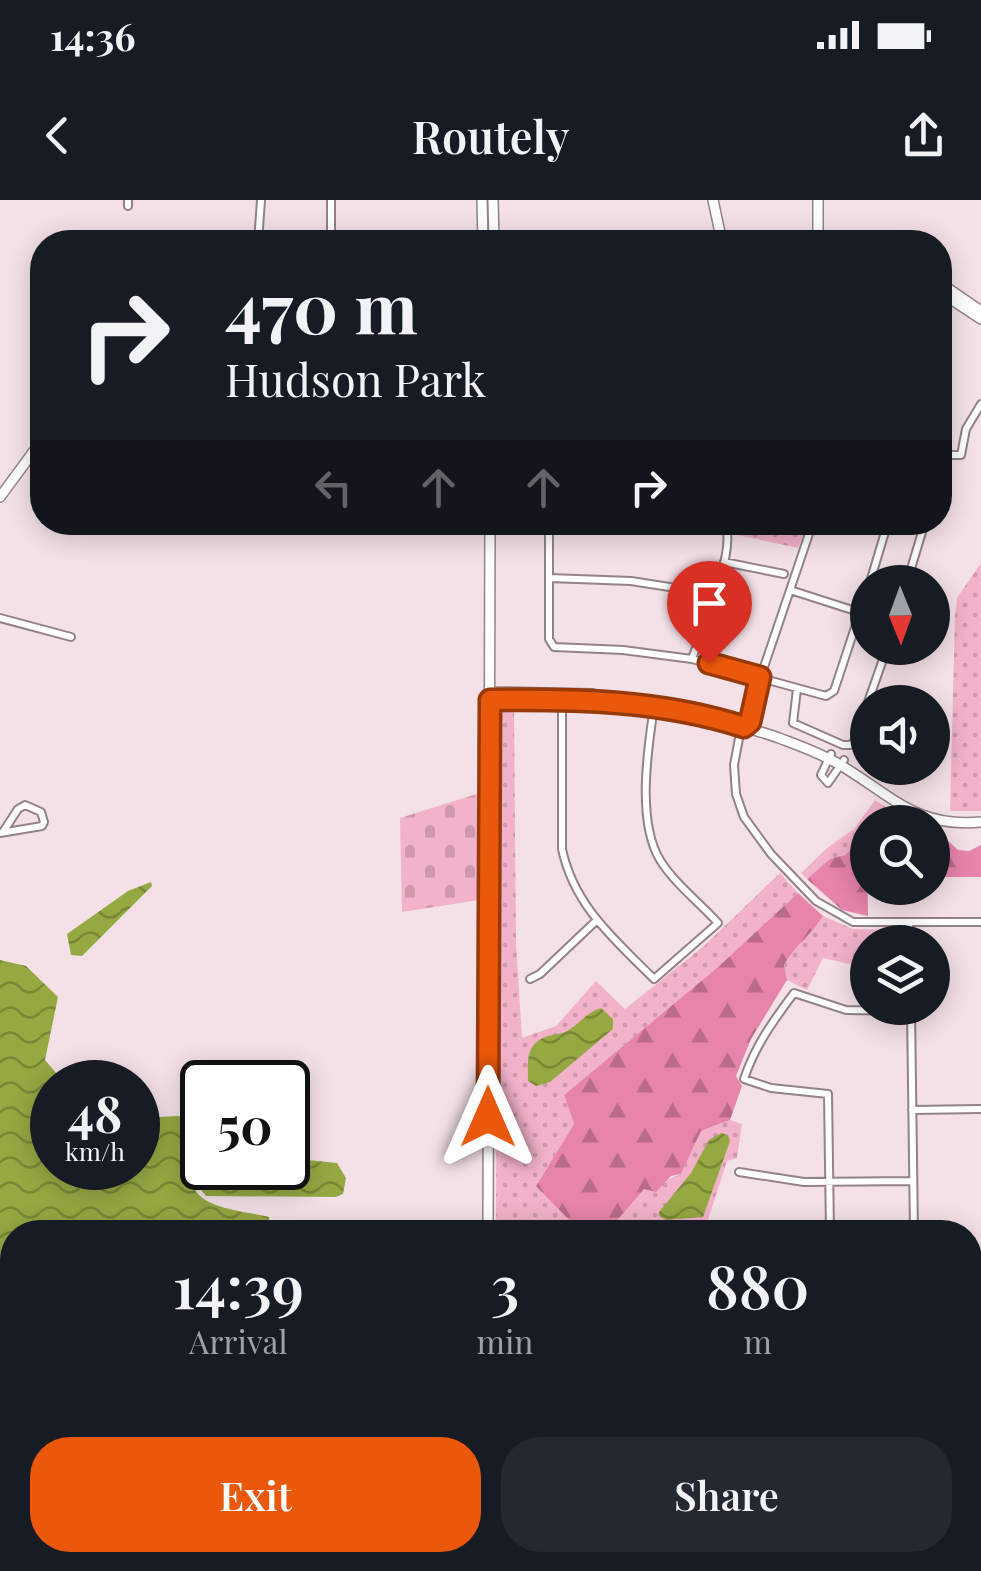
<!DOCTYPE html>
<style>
:root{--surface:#171b24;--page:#242831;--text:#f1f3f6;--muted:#9ea1a6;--accent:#ea580c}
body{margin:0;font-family:"Playfair Display",serif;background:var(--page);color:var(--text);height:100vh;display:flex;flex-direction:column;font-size:38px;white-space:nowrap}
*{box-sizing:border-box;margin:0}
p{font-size:32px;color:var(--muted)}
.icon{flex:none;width:55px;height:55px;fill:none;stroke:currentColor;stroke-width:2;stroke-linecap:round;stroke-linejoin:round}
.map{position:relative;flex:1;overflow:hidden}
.panel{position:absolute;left:0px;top:1020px;width:982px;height:352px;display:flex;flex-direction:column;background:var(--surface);border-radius:40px 40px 0 0;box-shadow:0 5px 25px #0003}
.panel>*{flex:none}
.hud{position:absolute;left:30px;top:30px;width:922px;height:305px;border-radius:40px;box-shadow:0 5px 25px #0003;background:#171b24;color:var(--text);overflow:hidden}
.needle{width:65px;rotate:179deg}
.buttons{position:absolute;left:850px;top:365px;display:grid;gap:20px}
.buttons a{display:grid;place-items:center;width:100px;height:100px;border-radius:50%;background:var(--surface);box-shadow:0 5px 25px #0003;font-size:50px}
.speed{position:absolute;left:30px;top:860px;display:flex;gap:20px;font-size:50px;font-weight:700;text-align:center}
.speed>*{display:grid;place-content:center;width:130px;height:130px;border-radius:50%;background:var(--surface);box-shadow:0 5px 25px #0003;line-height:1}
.speed small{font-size:25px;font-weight:400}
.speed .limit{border:5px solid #111;border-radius:15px;background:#fff;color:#111}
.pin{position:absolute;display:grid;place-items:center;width:85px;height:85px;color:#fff;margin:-102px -42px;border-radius:50% 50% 50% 0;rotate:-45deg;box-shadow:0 0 10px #0007}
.pin .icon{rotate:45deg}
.me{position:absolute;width:110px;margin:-55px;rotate:0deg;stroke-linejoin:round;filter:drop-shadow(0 0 8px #0008)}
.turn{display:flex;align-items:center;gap:35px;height:210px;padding:0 30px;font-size:45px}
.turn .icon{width:130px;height:130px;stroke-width:2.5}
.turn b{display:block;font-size:70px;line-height:85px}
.lanes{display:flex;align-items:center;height:95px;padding:0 30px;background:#0003;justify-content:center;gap:50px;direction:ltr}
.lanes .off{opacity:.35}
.eta{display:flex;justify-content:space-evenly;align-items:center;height:170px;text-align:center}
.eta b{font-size:60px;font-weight:600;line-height:70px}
.button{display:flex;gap:20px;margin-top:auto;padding:20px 30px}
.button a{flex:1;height:115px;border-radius:40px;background:var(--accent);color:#fff;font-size:40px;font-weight:600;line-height:115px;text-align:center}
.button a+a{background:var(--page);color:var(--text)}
.status{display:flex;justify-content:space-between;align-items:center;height:70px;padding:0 50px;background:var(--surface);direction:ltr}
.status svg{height:28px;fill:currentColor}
header{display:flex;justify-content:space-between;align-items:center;height:130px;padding:0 30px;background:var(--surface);font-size:45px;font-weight:600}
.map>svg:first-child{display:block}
</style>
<div class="status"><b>14:36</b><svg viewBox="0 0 49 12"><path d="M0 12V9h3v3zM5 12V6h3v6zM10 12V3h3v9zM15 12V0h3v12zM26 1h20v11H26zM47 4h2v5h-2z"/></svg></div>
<header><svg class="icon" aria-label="back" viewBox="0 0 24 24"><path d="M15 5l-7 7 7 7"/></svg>Routely<svg class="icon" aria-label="share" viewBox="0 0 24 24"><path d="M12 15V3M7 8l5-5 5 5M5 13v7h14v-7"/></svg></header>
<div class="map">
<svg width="981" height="1371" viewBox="0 0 981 1371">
<defs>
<pattern id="grass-dots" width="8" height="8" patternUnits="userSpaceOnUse" patternTransform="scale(2.5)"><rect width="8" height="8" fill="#f2b2c9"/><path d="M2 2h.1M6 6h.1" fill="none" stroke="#cf98ac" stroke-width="1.8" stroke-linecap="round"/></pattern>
<pattern id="forest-firs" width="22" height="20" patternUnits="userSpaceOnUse" patternTransform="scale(2.5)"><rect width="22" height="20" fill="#e784ab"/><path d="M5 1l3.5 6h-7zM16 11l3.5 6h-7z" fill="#bb6b8a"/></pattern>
<pattern id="cemetery-stones" width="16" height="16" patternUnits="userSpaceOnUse" patternTransform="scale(2.5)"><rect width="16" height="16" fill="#f2b2c9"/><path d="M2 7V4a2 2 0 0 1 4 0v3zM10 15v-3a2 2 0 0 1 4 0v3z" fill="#cf98ac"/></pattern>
<pattern id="water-waves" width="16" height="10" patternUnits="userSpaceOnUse" patternTransform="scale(2.5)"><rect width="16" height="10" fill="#96a842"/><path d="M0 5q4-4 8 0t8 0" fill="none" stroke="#7a8836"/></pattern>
</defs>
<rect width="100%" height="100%" fill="#f4e1e7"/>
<path fill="url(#grass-dots)" d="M735 322H808V323L798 348 733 334Z
M981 363V611H950L955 416 957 398Z
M498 506H514L516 744 522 838 556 826 596 781 625 809 704 746 780 673 798 693 718 767 564 895 574 924 536 986 644 989 681 974 701 931 730 920 742 924 737 958 727 961 706 1026 635 1027V1032H496Z
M875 600 889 609 879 622H868L867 634 845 655 830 659 807 679 801 673 827 648 854 629Z
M823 716 853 729 901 730 903 742H868L867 768 823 758 807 790 787 780 784 765C795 745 812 735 823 716Z"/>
<path fill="url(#forest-firs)" d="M867 634 868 716 842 710 807 679 830 659 845 655Z
M932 638 946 639 958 650 969 651 981 645V677H933Z
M798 693 823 716C812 735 795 745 784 765L787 780 751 839 736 876 742 886 730 920 701 931 681 974 671 976 656 992 644 989 613 1025H574L536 986 574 924 564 895 718 767Z"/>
<path fill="url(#cemetery-stones)" d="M480 593 479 700 402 712 400 618Z"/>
<path fill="url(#water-waves)" d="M151 682 152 686 82 756 71 755 67 734 128 691Z
M0 760 26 766 58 797 45 860 64 882H52V968H138V918L179 916 202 926V956C195 962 193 968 192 978 191 1009 246 1011 269 1017L270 1032H12V1235L0 1216Z
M601 808 613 819V829L550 882 536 886 528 881C528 864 525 846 543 838 551 834 560 835 567 831 580 824 586 812 601 808Z
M721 933 728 935 730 941 703 1017 666 1020 659 1016V1012L691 973 709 940Z
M288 958 337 963 346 978 343 994 336 997 206 996C195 984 195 975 202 962V968H288Z"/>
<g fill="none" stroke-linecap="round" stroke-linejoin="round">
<path stroke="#96a842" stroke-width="10" d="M258 1027 286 1032
M122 1360 125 1371
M638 1360 669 1371"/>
<defs>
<path id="street" d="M331 0V42
M128 6V0
M258 42 261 0
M940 255H961L966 229 981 204
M549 322V439L554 447 623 450 692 459 826 496 834 491 868 388
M724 362 784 374
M549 378 631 381 714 394
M870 382 888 322
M907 382 925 322
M790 390 868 415
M0 418 71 437
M692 459C701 432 737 349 725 326L712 322
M760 477 749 523 740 533 734 565 736 594 744 617 771 654 816 701 853 722H981
M797 489 793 523 843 545H850L856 540 868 505
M562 499V649C574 706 615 740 654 779L718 723C700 703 674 683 660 660 636 620 648 546 655 500
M868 502 887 448
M744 526 813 322
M831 554 821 575 828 583 844 560
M0 633 42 626 44 622 41 612 25 605 18 609 3 632
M909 723 910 742
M530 779 540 774 597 720
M911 809 914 1032
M912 910 981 909
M739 972 804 982 913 981
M830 1032 828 894 771 888 744 879C755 846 773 821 794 793L846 810 911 811
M970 1321 981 1305
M970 1337 981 1344
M853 1371 854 1360
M936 1371 943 1360"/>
<path id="secondary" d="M482 0 483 42
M493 0 494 42
M713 0 722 42
M818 0V42
M940 83 981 111
M940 92 981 119
M0 297 42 240
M491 492 593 494
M490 499C590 499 684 505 779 538 800 546 823 554 842 566 892 596 916 628 981 622
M488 1032 490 322
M970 1208H981
M487 1371V1360"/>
</defs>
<use href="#street" stroke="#938287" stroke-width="10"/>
<use href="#secondary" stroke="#938287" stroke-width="12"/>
<use href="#street" stroke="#fff" stroke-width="6"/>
<use href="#secondary" stroke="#fff" stroke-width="9"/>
</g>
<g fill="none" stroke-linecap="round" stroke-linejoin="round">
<defs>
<path id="route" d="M488 917 490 500C576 499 661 500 744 527L750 522 760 477 709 463"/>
</defs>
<use href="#route" stroke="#983908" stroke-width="25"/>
<use href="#route" stroke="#ea580c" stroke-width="18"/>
</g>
</svg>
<div class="buttons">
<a><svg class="needle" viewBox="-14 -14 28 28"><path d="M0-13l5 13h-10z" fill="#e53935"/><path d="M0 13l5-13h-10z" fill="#9ea1a6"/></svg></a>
<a><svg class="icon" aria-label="sound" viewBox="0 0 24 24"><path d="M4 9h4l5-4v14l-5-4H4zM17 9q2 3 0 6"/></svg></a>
<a><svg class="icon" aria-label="search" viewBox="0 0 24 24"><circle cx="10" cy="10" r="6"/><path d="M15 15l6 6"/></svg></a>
<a><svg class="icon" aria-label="layers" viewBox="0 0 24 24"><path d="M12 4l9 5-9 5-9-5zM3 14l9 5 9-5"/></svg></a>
</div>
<div class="speed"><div>48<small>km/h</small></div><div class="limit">50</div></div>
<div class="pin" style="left:709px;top:463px;background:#d93025"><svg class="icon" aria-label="arrive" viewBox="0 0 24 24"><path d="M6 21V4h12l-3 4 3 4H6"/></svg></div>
<svg class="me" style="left:488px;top:917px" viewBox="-20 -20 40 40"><path d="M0-17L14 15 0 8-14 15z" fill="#ea580c" stroke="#fff" stroke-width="4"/></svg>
<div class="hud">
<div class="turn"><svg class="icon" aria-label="right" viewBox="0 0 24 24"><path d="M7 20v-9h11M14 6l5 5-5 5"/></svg><div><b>470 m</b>Hudson Park</div></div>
<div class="lanes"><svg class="icon off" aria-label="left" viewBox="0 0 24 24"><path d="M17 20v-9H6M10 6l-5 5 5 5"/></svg><svg class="icon off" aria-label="ahead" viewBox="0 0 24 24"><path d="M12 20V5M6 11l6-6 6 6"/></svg><svg class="icon off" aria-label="ahead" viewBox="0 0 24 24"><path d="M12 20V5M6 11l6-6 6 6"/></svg><svg class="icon" aria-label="right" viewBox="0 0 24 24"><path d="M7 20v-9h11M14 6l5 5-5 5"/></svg></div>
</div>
<section class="panel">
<div class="eta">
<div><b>14:39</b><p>Arrival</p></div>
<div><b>3</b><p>min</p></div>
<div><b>880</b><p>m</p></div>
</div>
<div class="button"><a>Exit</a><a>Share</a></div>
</section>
</div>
